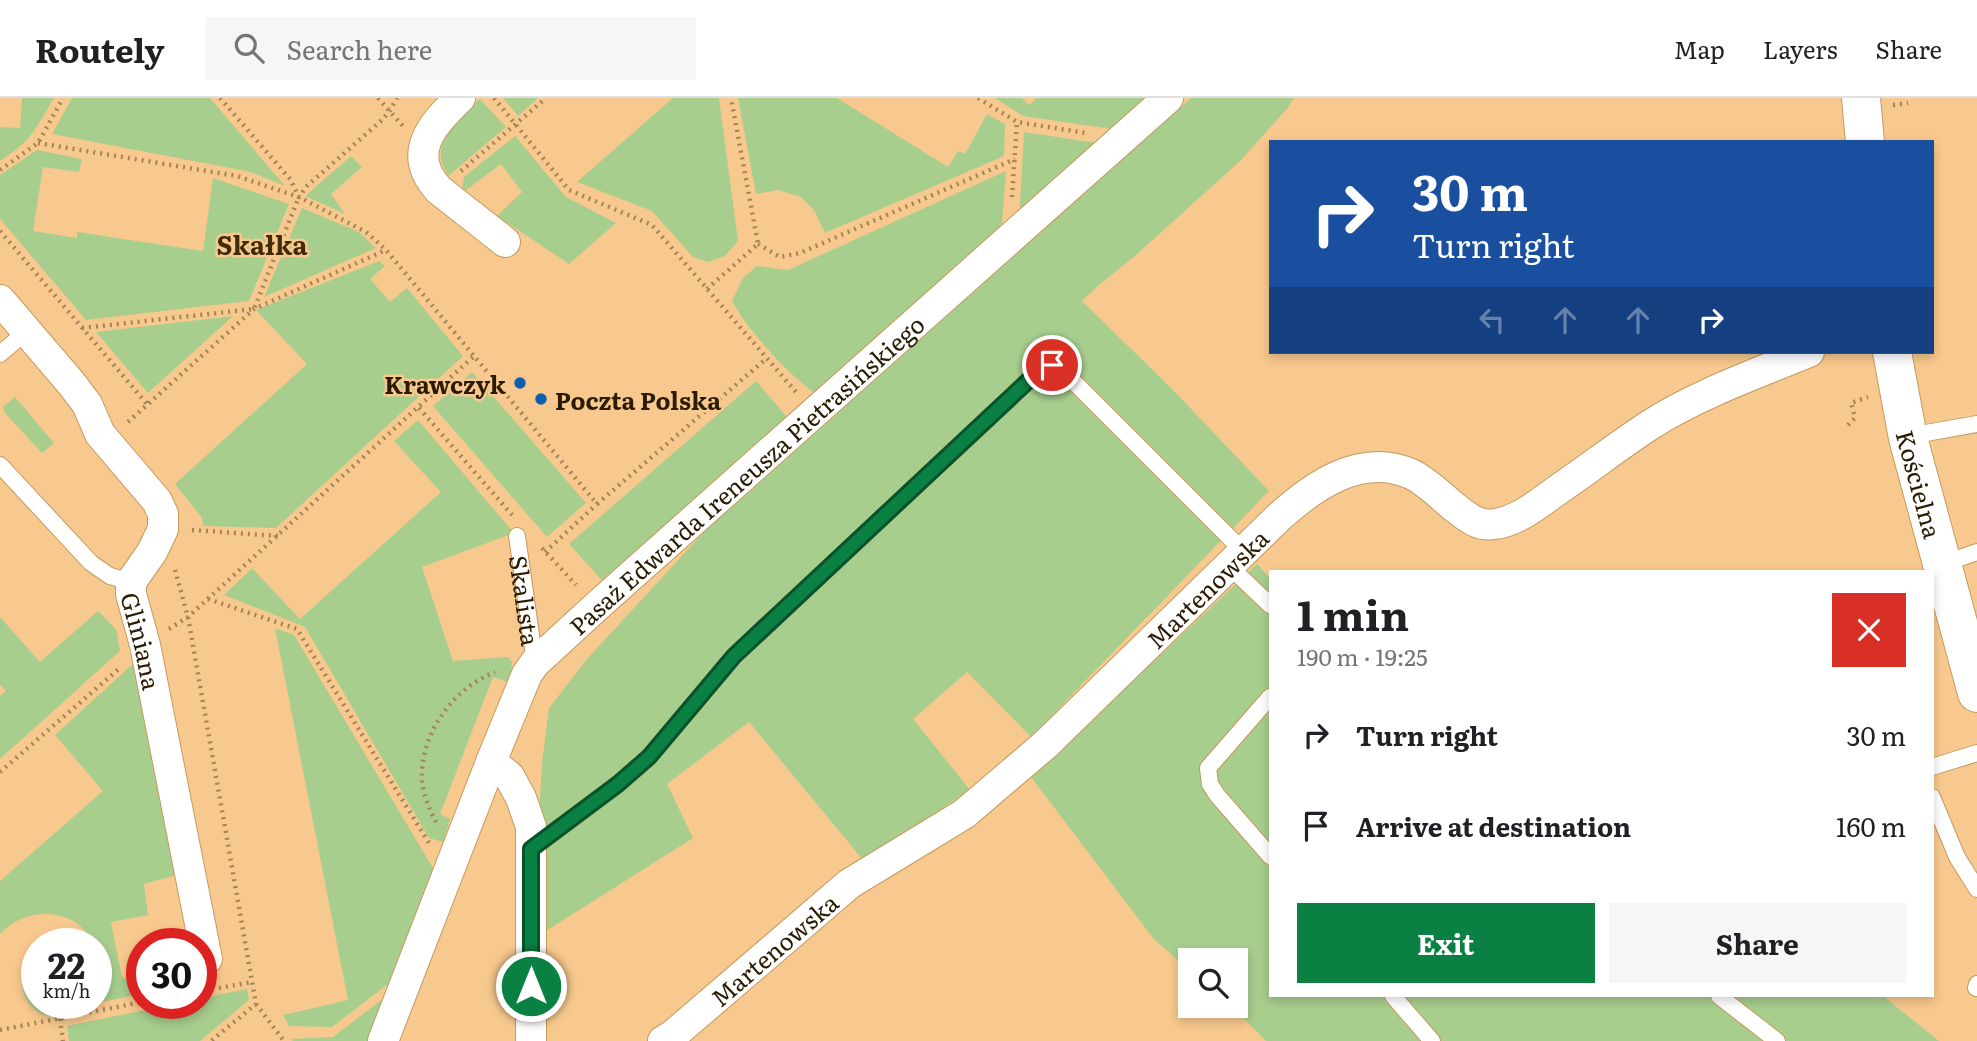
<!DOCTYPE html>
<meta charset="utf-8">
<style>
:root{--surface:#fff;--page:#f6f6f6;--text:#202124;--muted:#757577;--line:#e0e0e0;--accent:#0b8043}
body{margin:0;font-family:Literata,serif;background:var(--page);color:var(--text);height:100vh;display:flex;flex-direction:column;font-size:26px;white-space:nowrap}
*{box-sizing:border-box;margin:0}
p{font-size:23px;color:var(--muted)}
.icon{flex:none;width:38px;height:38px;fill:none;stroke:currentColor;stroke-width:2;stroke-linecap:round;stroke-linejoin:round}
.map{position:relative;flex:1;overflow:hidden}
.sheet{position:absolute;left:1269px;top:472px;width:665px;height:427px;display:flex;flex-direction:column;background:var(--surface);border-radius:0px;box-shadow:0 4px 10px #0003}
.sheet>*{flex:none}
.banner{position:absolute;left:1269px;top:42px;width:665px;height:214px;border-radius:0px;box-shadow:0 4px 10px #0003;background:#1a4fa0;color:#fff;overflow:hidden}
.fabs{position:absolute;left:1178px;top:850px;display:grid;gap:14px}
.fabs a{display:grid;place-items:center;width:70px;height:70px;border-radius:0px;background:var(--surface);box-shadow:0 4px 10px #0003;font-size:35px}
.speed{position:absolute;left:21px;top:830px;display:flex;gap:14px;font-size:35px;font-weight:700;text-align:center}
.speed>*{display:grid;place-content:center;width:91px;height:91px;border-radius:50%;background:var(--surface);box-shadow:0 4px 10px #0003;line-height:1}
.speed small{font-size:18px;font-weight:400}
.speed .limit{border:10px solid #d22;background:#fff;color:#111}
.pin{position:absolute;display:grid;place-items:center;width:60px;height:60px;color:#fff;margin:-30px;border:4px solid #fff;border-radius:50%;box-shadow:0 2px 7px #0007}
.me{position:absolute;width:77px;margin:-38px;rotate:0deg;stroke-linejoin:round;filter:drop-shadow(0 0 5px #0008)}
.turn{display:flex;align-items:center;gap:24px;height:147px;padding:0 28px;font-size:32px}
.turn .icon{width:91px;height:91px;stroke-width:2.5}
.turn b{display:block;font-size:49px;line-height:60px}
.lanes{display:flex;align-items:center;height:66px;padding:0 28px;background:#0003;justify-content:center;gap:35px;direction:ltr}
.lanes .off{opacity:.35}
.round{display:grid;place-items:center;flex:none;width:74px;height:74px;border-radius:0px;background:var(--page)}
.overview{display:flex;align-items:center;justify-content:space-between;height:119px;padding:0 28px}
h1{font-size:42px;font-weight:700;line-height:52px}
.action{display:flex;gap:14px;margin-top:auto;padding:14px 28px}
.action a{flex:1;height:80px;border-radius:0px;background:var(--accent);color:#fff;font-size:28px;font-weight:700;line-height:80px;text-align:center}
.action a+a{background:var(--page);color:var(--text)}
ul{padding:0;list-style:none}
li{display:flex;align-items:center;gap:21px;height:91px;padding:0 28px}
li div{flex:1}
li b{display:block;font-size:26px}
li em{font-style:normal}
header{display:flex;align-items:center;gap:42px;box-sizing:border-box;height:98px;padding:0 35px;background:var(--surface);border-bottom:2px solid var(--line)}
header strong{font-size:33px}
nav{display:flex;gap:38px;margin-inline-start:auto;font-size:24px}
.search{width:490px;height:63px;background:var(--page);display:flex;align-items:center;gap:18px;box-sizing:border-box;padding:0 24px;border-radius:0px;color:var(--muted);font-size:26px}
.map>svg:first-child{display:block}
</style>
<header>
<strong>Routely</strong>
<div class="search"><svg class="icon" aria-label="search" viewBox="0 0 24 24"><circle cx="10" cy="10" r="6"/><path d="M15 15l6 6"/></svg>Search here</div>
<nav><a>Map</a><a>Layers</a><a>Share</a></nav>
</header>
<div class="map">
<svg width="1977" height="943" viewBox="0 0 1977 943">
<rect width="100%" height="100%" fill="#f8c98e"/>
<path fill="#a8ce8e" d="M22 0H54C35 32 32 42 0 63V29L20 30Z
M72 0H210L285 88 251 74 52 36Z
M503 0H538L518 18Z
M673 0H719L738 143 725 158 708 164 693 159 652 113 577 84Z
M738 0H837L948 69 958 53 965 56 987 16 1005 26 1004 58 825 135 814 112 801 99 778 92 756 96Z
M995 0H1022L1029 7 1037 0H1155L1118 32 1023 18Z
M1191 0H1294L1287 11 1240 63 1135 158 1099 187 1082 203 1173 292 1269 393 1031 639 967 574 913 621 970 692 863 762 749 624 667 686 693 740 546 833 541 764 547 750 546 740 539 717 542 665 549 610 587 561 715 422 775 370 853 299Z
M480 1 506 29 448 78C446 73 442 67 441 61 438 33 462 17 480 1Z
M1024 34 1103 46 1019 122Z
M515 38 566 99 616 125 569 166 497 118 522 94 501 66 461 96 464 79Z
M37 52 82 61 79 74 43 69 33 133 77 140V134L203 153 213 80 289 106 249 203 86 222 0 121V77Z
M351 58 362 69 331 96 345 116 305 98Z
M1006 73 1002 126 997 142 837 281 813 294C787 275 746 230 732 203L743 180 757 168 788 172Z
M302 110 359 134 376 150 264 199Z
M379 163 385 168 370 181 390 204 407 190 463 258 276 430 203 428 202 420 175 386 307 266 256 212Z
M233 218 148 295 96 234Z
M472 274 586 405 547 439 433 308Z
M756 283 792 325 606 487 569 446Z
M15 299 54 345 42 355 5 315 3 309Z
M418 322 514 435 422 469 453 563 508 559 512 564 510 585 493 579 440 716 450 721 443 744 429 740 305 529 224 497 252 470 300 521 441 394 394 343Z
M1257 466 1270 480V898H1883L1939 943H1266L1231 908H1236V863H1190V873L1153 840 1031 679Z
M98 513 116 531 120 553 0 661V598L6 593 0 587V519L40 564Z
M275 530 294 537 433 770 392 883 332 929 289 928 283 917 348 902Z
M136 563 177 777 144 786 148 817 111 824 122 879 142 883V896L91 906 96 905C96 894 99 891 101 881 103 868 96 857 96 845H93C76 808 25 808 0 836V783L103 693 55 637Z
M37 858V905H73C41 943 0 884 37 858Z
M247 891 249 902 200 943H69L67 928 180 905H201V900Z
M389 896 370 943H293L291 941 333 939Z"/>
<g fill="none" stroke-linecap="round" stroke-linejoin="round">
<defs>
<g id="lane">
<path d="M0 256 27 233"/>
<path d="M1908 340 1926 335 1977 326"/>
<path d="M0 367 91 465 110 478 131 484"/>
<path id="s1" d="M517 438 535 565"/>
<path d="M1942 466 1977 454"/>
<path d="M1229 468 1270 507"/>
<path d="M1270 599 1208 670 1210 686 1217 697 1270 758"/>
<path d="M1932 669 1977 655"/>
<path d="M1932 699 1957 759 1977 791"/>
<path d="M531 751 618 686 649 659 734 558 1044 268 1052 267 1059 269 1243 453"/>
<path d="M1976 890 1977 886"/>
<path d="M1393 898 1432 943"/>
<path d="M1719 898 1777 943"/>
</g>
<g id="street">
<path d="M460 0C431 27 406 56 439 92L505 144"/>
<path id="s2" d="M0 202 71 285 87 306 100 336 157 403 163 416V431L152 454 131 484V496L145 547 207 861"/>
<path d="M491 664 509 678 521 700 531 729V943"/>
<path id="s3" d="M383 943 491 664 527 576 535 565 597 508 1168 0"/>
<path id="s4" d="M663 943 673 937 849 786 964 716 1046 646 1278 420C1313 388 1361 354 1411 376 1426 383 1440 397 1453 408 1466 418 1477 429 1495 426 1518 423 1541 404 1559 391 1590 370 1619 347 1650 327 1696 297 1758 275 1809 254"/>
</g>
<g id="secondary">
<path d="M1861 0 1865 44"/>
<path id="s5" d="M1892 254 1908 340 1977 595"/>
</g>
</defs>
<use href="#lane" stroke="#c6995f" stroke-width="18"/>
<use href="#street" stroke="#c6995f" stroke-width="32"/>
<use href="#secondary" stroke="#c6995f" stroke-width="40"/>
<path stroke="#a68356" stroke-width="4.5" stroke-dasharray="2 5" stroke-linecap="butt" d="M220 0 290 81 299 99 366 134 386 152 597 406 766 261
M378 0 403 28
M494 0 569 92 652 127 796 294
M978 0 1017 24 1086 35
M1893 7 1908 5
M38 45 237 78 299 99 307 88 382 22 389 14 397 0
M0 72 38 45 63 0
M461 73 546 0
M1012 99 1017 24
M0 133 147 306
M758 146 780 159 800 155 1015 61
M707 191 758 146 731 0
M82 230 254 211 299 99
M419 310 512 417
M128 324 254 211 386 152
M1848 327 1855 320 1851 305 1868 299
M192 432 278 438
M542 450 576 487
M545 454 597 406
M175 472 188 519 256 906 211 943
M208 501 297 531 429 745
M169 531 188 519 474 258
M0 674 121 569
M436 724C430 713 423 696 422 683 420 636 452 591 495 574
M219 890 252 884
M256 906 284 943
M60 921 63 943
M0 932 142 904"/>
<use href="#lane" stroke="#fff" stroke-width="16"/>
<use href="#street" stroke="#fff" stroke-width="30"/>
<use href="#secondary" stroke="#fff" stroke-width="38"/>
</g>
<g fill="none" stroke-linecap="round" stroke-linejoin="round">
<defs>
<path id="route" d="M531 888V751L618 686 649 659 734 558 1044 268 1052 267"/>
</defs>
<use href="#route" stroke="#07532c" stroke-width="18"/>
<use href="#route" stroke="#0b8043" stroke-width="12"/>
</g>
<g fill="#0e60af" stroke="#f8c98e" stroke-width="2.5">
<circle cx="520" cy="285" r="7"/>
<circle cx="541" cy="301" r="7"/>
</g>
<g text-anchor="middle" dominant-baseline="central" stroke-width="5" stroke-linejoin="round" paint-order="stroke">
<g font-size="24" font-weight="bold" fill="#2c1b03" stroke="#f8c98e" text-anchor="end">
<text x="506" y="285">Krawczyk</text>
<text x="555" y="301" text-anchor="start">Poczta Polska</text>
</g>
<g font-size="24" fill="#2c1b03" stroke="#f8c98e">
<text stroke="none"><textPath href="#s3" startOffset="691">Pasaż Edwarda Ireneusza Pietrasińskiego</textPath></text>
<text stroke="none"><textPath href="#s5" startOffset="135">Kościelna</textPath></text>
<text stroke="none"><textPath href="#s4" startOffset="710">Martenowska</textPath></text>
<text stroke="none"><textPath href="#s1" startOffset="65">Skalista</textPath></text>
<text stroke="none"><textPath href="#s2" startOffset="408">Gliniana</textPath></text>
<text stroke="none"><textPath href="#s4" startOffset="144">Martenowska</textPath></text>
</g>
<g font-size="26" font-weight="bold" fill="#412b0b" stroke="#f8c98e">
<text x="262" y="145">Skałka</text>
</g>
</g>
</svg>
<div class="fabs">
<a><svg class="icon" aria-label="search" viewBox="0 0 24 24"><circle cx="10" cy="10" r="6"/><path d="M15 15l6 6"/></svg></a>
</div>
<div class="speed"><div>22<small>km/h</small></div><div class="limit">30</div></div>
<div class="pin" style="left:1052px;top:267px;background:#d93025"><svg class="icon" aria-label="arrive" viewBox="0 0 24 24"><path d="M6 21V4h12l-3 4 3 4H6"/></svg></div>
<svg class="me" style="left:531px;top:888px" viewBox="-20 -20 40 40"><circle r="17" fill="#0b8043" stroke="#fff" stroke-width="3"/><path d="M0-11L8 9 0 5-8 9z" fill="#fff"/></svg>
<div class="banner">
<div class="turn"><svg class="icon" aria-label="right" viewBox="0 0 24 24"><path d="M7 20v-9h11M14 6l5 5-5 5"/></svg><div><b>30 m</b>Turn right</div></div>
<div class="lanes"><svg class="icon off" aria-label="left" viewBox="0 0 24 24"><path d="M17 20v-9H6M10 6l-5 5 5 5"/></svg><svg class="icon off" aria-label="ahead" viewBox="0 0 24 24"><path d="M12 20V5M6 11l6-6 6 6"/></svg><svg class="icon off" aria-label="ahead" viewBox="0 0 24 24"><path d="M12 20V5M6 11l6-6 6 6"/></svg><svg class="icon" aria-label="right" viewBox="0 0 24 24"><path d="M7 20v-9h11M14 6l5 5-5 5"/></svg></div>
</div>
<section class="sheet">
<div class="overview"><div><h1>1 min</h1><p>190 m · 19:25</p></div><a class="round" style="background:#d93025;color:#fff"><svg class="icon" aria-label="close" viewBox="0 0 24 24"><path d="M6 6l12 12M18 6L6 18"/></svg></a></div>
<ul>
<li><svg class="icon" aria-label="right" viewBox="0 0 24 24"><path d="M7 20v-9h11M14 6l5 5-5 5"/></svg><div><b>Turn right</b></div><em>30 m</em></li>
<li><svg class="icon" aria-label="arrive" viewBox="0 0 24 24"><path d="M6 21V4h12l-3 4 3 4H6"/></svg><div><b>Arrive at destination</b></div><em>160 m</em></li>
</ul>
<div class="action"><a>Exit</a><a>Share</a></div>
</section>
</div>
